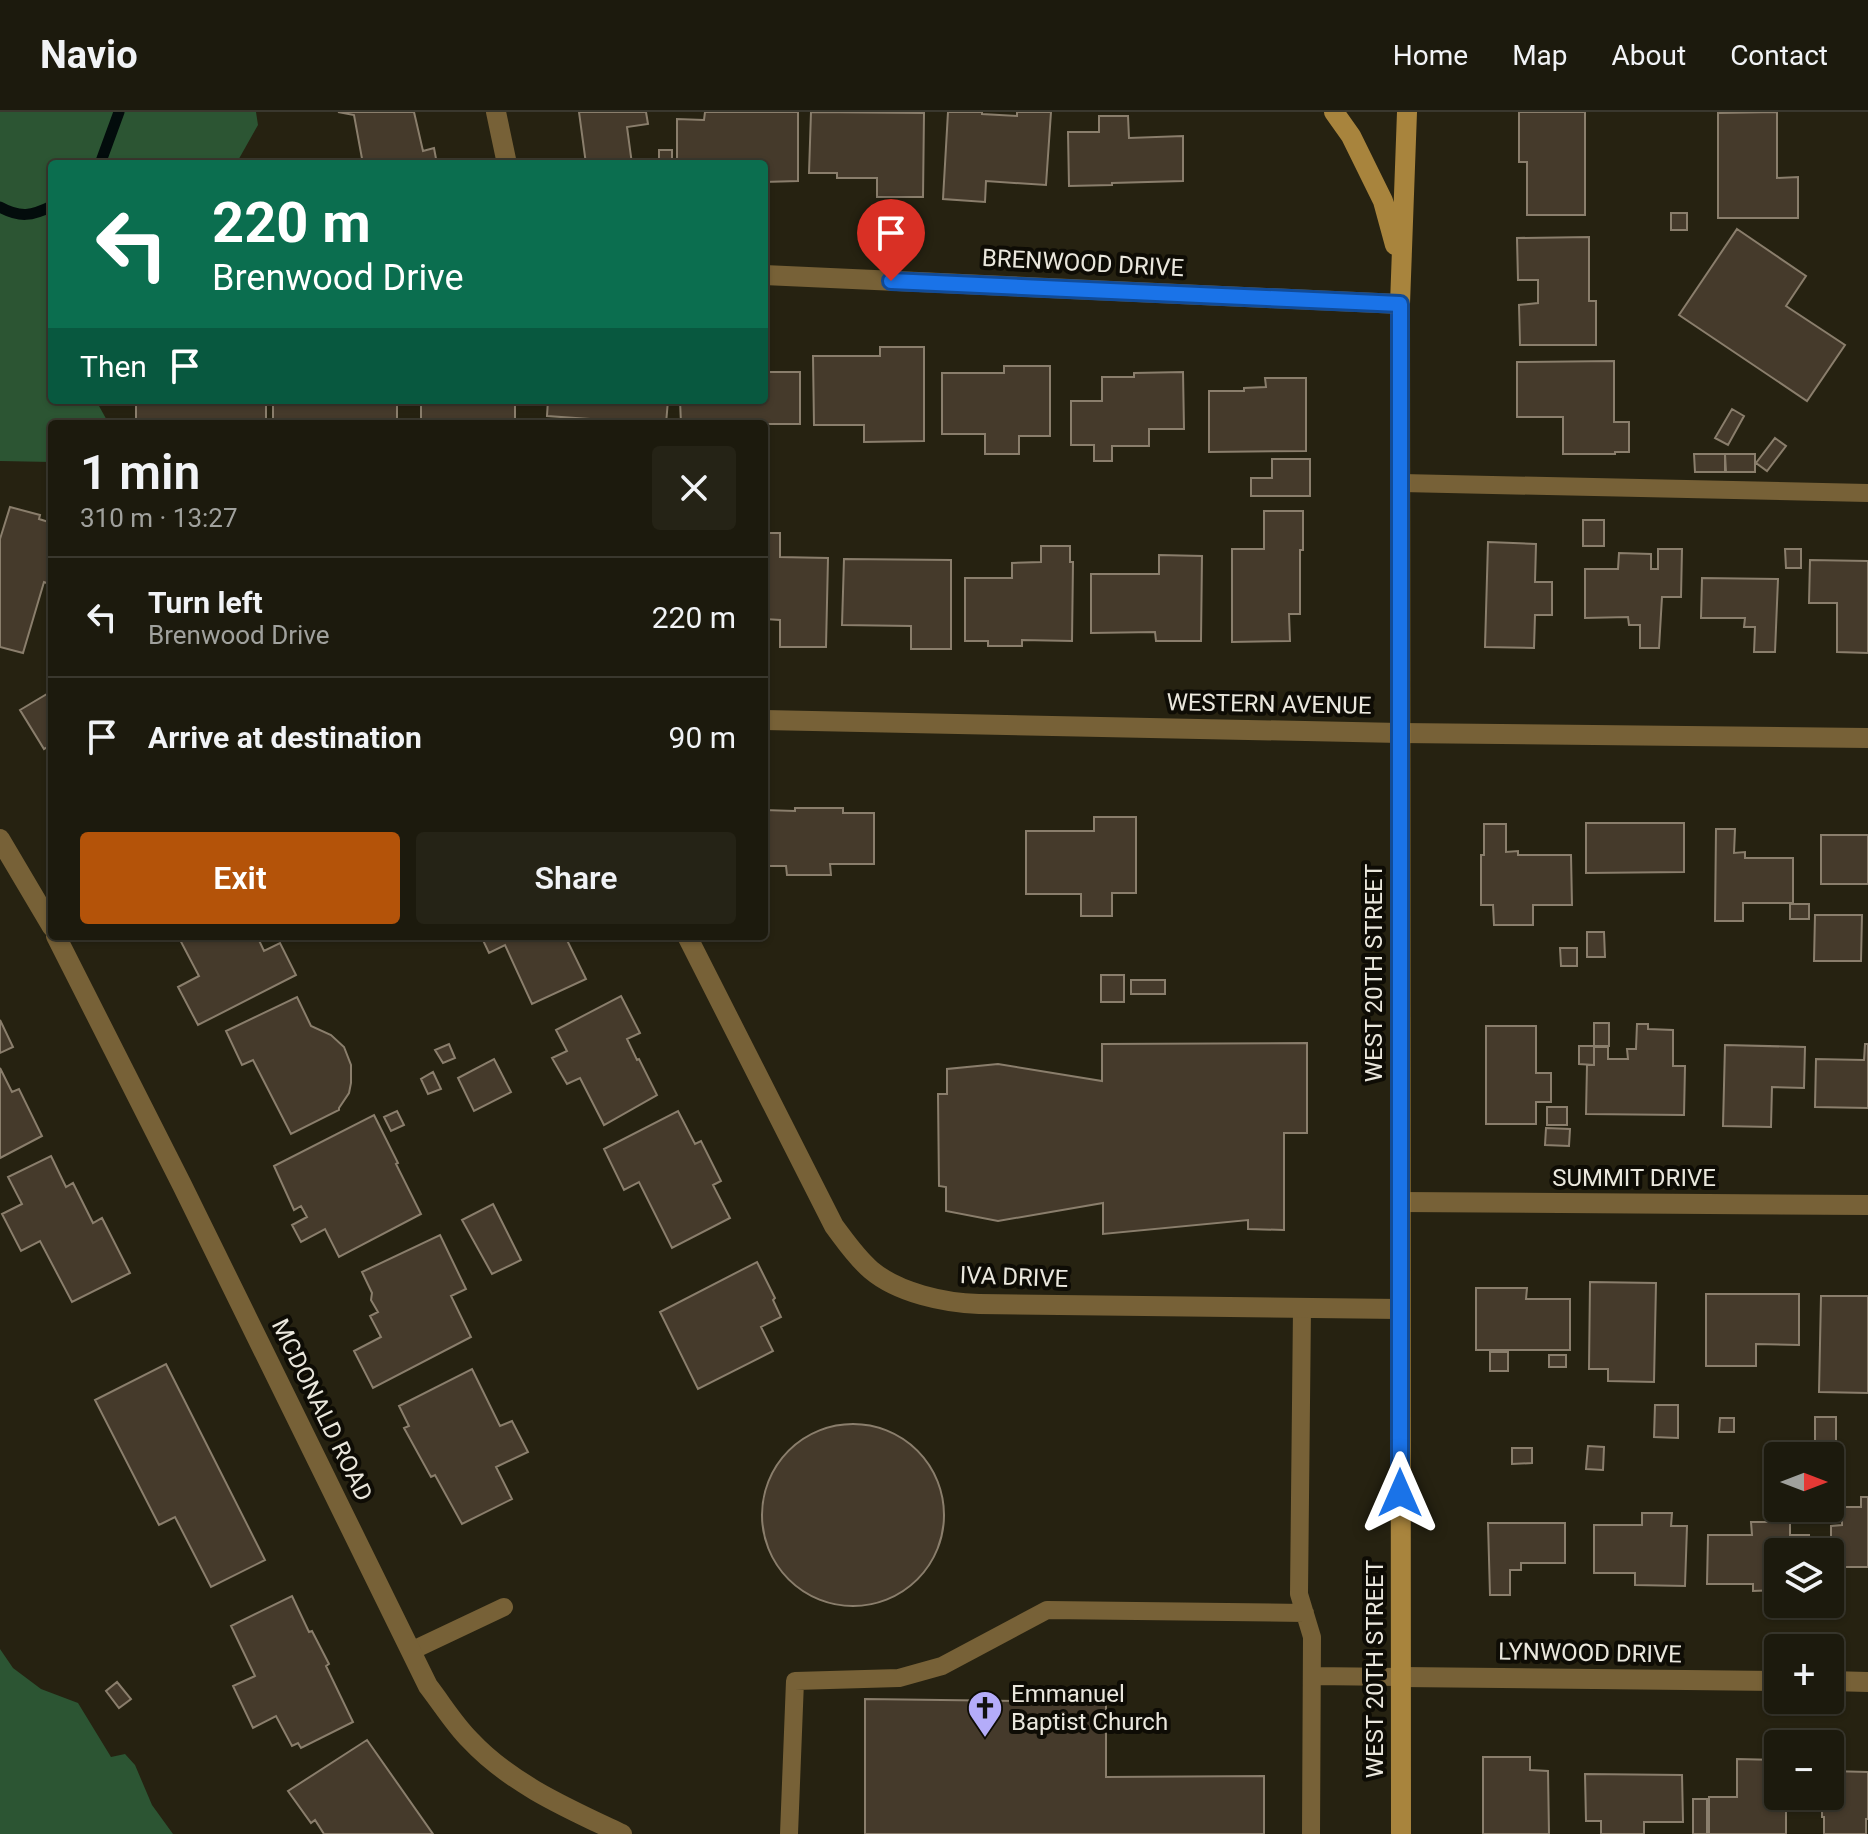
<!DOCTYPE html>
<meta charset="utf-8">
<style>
:root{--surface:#1c1a0d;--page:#252316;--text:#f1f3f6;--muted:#a0a19d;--line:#3a382e;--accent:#b45309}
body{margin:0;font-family:Roboto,sans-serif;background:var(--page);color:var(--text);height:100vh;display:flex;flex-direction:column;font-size:30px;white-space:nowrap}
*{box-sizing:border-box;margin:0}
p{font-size:26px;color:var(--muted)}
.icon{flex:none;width:44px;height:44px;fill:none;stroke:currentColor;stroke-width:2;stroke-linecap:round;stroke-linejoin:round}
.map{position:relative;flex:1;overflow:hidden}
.sheet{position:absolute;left:48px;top:308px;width:720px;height:520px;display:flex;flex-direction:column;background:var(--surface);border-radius:8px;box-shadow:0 2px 6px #0004,0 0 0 2px var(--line)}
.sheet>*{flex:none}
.banner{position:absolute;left:48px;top:48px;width:720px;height:244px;border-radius:8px;box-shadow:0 2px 6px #0004,0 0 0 2px var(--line);background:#0b6e4f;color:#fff;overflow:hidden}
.needle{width:52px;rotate:90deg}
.controls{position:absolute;left:1764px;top:1330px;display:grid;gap:16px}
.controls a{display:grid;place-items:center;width:80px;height:80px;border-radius:8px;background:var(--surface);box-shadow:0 2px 6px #0004,0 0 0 2px var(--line);font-size:40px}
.pin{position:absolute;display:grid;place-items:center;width:68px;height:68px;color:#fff;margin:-82px -34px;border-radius:50% 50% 50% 0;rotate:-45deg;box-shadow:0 0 8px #0007}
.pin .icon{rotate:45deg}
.me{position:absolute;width:88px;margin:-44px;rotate:0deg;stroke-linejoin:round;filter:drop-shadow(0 0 6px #0008)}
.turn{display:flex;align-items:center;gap:28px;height:168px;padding:0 32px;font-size:36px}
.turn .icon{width:104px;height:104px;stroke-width:2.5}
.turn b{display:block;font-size:56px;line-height:68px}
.then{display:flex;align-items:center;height:76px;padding:0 32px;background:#0003;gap:16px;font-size:30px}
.round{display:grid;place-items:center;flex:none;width:84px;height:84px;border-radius:8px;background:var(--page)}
.head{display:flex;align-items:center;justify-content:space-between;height:136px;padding:0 32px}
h1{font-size:48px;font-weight:600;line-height:60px}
.cta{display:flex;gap:16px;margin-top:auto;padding:16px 32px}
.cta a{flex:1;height:92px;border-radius:8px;background:var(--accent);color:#fff;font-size:32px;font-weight:600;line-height:92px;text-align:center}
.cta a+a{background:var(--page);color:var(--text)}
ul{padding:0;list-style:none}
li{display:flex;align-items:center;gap:24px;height:120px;padding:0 32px;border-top:2px solid var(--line)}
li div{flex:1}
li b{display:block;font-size:30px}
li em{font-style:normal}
header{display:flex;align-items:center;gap:48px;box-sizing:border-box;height:112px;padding:0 40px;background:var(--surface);border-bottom:2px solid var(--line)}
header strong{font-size:38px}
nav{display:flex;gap:44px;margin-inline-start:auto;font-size:28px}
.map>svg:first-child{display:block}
</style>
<header>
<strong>Navio</strong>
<nav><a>Home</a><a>Map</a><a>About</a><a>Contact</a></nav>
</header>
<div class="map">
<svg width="1868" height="1722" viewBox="0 0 1868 1722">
<rect width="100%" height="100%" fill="#262211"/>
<path fill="#2c5533" d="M0 0H256L258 13 236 52H52V288H102L99 294 109 312H52V350L0 349Z
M0 1537 13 1556 41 1577 78 1591 111 1645 125 1642 135 1653 152 1693 173 1722H0Z"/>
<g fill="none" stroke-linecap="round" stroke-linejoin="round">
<path stroke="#030c0c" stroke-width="11" d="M100 52 119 0
M0 95C20 106 32 104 52 94"/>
</g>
<path fill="#453a2b" stroke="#8a7e6c" stroke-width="2" d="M338 0H414L423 39 434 36 437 52H363L354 3Z
M579 0H646L648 12 627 15 632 52H586Z
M705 0H798V69L764 70V52H677V7L704 8Z
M811 0 924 1 923 85H877V66H837V61H809Z
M948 0H982V2L1017 4V0H1051L1046 73 986 69 985 90 943 87Z
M1519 0H1585V103H1527V50H1519Z
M1777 0V66L1798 65V106H1718V1Z
M1099 4H1128L1129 26 1183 24V69L1112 71V73L1069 74 1068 20H1099Z
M659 38H672V52H659Z
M1671 101H1687V118H1671Z
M1737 117 1806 164 1786 194 1845 233 1807 289 1679 203Z
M1589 125V189H1596V233H1520L1519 193 1538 191V168H1518L1517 126Z
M880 235H924V329L864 330V313H814L813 244H880Z
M1614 249V310H1629V340H1615V342H1563V305H1517V250Z
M1004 254H1050V324H1019V342H985V322H942V261H1004Z
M764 260H800V312H681L680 288H764Z
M1183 260 1184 317H1149V334H1112V349H1094V333H1071V289H1102V265H1134V261Z
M1265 266H1306V339L1209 340V279H1244V276L1266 275Z
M136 288H266V312H136Z
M273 288H397V312H273Z
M421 288H515V312H421Z
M548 288H668L666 312H588L589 307 547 304Z
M1732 297 1744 304 1728 333 1715 326Z
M1775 326 1786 334 1767 359 1756 351Z
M1694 342H1725V360H1695Z
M1725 342H1755V360H1726Z
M1272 347H1310V384H1251V366H1272Z
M10 395 40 403 39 407 52 411V473L44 470 23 541 0 535V427Z
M1264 399H1303V438H1300V502H1289L1290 529 1232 530V437H1264Z
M1583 408H1604V434H1583Z
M764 421H780V445L828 446 826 535H780V508L765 507 764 522Z
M1488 430 1536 432 1535 470H1552V503H1535L1534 536 1485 535Z
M1041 434H1070V450H1073L1072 529 1022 528V534H988V529H965V466H1012V451L1041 450Z
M1658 437H1682L1681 485H1662L1659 536H1640V513H1629L1628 505 1585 506V457H1618L1619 441 1651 442V457H1658Z
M1785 437H1801V456H1786Z
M1159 443 1202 444 1201 529H1156L1155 520 1091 521V462H1159Z
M844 447 951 448V537H911V514L842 513Z
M1810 448 1868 449V541L1837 540V491H1809Z
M1702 466 1778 467 1775 540H1754L1755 515H1744L1745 506H1701Z
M52 579V632L44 637 20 598Z
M795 696H843V701H874V752H830L831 763H787L786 754H764V698L795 699Z
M1094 705H1136V781H1112V804H1081V782H1026V719H1094Z
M1586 711H1684V760L1586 761Z
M1484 712H1506V740L1518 739V743H1571L1572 793H1533V813H1494L1493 793H1481V743H1484Z
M1716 717H1735L1734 741 1745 740V746H1793V791H1743V809H1715Z
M1821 723H1868V772H1821Z
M1790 792H1809V807H1790Z
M1815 803H1862L1861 849H1814Z
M1587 820H1604L1605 845H1587Z
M178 824H257L264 839 280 831 296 863 198 913 178 875 199 864Z
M481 824H565L586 867 532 892 505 833 489 841Z
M1560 836H1577V854H1561Z
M1101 863H1124V890H1101Z
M1131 868H1165V882H1131Z
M621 884 640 921 627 927 637 948 639 947 657 983 604 1013 580 966 567 972 552 946 567 939 556 918Z
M297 885 311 914 331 923 344 935 351 953V971L349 981 339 996V998L291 1022 253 948 242 953 226 919Z
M0 908 13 935 0 941Z
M1594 911H1609V934H1594Z
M1637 912H1648V917L1673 918V954H1685L1684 1003 1586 1002 1587 953H1594V935H1608V947H1628L1627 937H1636Z
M1486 914H1536V961H1551V990H1536V1012H1486Z
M1307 931V1021H1284V1118L1248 1117V1108L1103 1122V1091L998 1109 946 1099V1075L939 1074 938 982H947V957L998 952 1102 969V932Z
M449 932 455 946 443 951 435 938Z
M1865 932H1868V996L1815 995 1816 947 1864 948Z
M1725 933 1805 935 1804 976 1772 975 1771 1015 1723 1014Z
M1579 934H1594V953L1579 952Z
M494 947 511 980 474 999 458 966Z
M0 956 12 980 19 977 42 1024 0 1046Z
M433 960 441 977 428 982 421 967Z
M1547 995H1567V1013H1547Z
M397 999 404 1013 391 1019 384 1005Z
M678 999 695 1032 701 1029 721 1069 713 1073 730 1106 672 1136 639 1070 624 1078 604 1037Z
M374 1003 398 1051 396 1052 421 1102 339 1145 325 1117 301 1130 292 1113 307 1105 301 1094 294 1098 274 1054Z
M1546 1016 1570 1017 1569 1034 1545 1033Z
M51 1044 66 1075 73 1071 93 1111 102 1106 130 1161 72 1190 40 1129 21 1139 2 1102 22 1092 8 1065Z
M493 1092 521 1148 492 1162 462 1108Z
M440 1123 466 1177 451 1184 471 1225 373 1276 354 1239 381 1225 370 1204 378 1200 371 1188 372 1181 362 1160Z
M757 1150 775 1186 773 1188 781 1205 761 1215 773 1239 698 1277 660 1200Z
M1590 1170 1656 1171 1654 1270 1608 1269V1257H1589Z
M1476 1176H1527L1526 1187H1570V1238H1476Z
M1706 1182H1799V1233L1756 1232V1254H1706Z
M1821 1184H1868V1281L1819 1280Z
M1490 1240H1508V1259H1490Z
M1549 1243H1566V1255H1549Z
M166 1252 265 1448 211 1475 175 1405 159 1413 95 1288Z
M472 1257 500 1314 512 1309 528 1340 496 1355 512 1387 462 1412 435 1363 431 1365 404 1316 409 1314 399 1294Z
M1655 1293H1678V1326L1654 1325Z
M1815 1305H1836V1330H1815Z
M1720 1306H1734V1320H1719Z
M762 1403a91 91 0 1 1 182 0a91 91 0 1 1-182 0Z
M1588 1334 1604 1335 1603 1358 1586 1357Z
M1512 1336H1532V1351L1512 1352Z
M1817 1340 1843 1341V1378H1830V1344H1817Z
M1861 1385H1868V1455H1831V1414L1842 1413V1395H1861Z
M1642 1401H1672L1671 1414H1687L1685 1474 1635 1473V1461H1594V1413H1642Z
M1751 1410H1790V1423H1809V1440H1778V1478L1753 1479V1472H1707L1708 1423H1752Z
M1488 1411H1565V1451H1521V1458H1510V1483H1490Z
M292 1484 309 1520 312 1519 329 1552 326 1554 353 1610 301 1636 298 1631 292 1634 276 1604 253 1616 233 1574 255 1564 231 1514Z
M117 1570 131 1587 119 1596 106 1579Z
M865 1587 1106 1590V1665L1264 1664V1722H865Z
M367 1628 433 1722H324L315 1708 311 1711 288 1679Z
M1483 1645H1530V1658L1548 1659 1549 1722H1483Z
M1737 1647 1778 1648V1684H1786V1722H1709V1685H1737Z
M1830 1659 1868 1660V1707H1866V1722H1824V1705H1822V1684H1830Z
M1585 1662 1682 1663 1683 1710H1644V1722H1601V1709H1586Z
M1693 1687H1707V1722H1693Z"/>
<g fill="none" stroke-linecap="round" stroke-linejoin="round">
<path stroke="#776137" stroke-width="18" d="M1402 371 1868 381
M1302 1196 1299 1482 1312 1525 1311 1722
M411 1539 504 1495
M1312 1564 1401 1565
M789 1722 795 1569 899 1566 942 1554 1047 1498 1305 1501"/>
<path stroke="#776137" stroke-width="20" d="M496 0 507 52
M764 163 1400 192
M764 608 1400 621 1868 626
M0 727 52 815
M56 824 182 1073 428 1574C442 1592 454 1612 470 1628 511 1672 569 1697 622 1722
M687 824 834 1114C846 1130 856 1145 871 1158 898 1181 945 1191 979 1192L1400 1197
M1400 1090 1868 1093
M1401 1565 1778 1569
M1830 1569 1868 1570"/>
<path stroke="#a8843d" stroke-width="20" d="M1334 0 1351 24 1383 89 1395 133
M1401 1722 1400 192 1407 0"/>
</g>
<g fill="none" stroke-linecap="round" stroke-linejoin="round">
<defs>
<path id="route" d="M891 169 1400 192V1381"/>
</defs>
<use href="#route" stroke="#114b97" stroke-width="20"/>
<use href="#route" stroke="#1a73e8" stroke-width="14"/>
</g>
<defs>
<symbol id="church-pin" viewBox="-11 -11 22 30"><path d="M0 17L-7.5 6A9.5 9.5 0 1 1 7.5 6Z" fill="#b4acf9" stroke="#0e0c05"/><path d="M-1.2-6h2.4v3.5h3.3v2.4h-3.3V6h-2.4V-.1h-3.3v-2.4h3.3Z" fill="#111"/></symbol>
</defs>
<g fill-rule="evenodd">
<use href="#church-pin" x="965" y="1576" width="40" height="54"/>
</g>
<g text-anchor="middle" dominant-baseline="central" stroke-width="8" stroke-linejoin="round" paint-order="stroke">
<g font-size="24" fill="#eae7dd" stroke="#0e0c05">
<text transform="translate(1083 151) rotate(3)">BRENWOOD DRIVE</text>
<text transform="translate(1269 592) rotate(1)">WESTERN AVENUE</text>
<text transform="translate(1374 861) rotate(-90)">WEST 20TH STREET</text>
<text x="1634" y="1066">SUMMIT DRIVE</text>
<text transform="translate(1014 1165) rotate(2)">IVA DRIVE</text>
<text transform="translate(322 1298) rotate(64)">MCDONALD ROAD</text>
<text transform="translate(1590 1541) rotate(1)">LYNWOOD DRIVE</text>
<text transform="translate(1375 1557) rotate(-90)">WEST 20TH STREET</text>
</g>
<g font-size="24" fill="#eae7dd" stroke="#0e0c05" text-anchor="start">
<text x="1011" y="1582">Emmanuel<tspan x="1011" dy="28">Baptist Church</tspan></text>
</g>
</g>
</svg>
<div class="controls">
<a><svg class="needle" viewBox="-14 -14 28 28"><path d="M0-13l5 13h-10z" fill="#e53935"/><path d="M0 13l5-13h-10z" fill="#a0a19d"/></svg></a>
<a><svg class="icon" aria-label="layers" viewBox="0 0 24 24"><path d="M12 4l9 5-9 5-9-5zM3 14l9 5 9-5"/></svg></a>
<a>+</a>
<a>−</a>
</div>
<div class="pin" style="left:891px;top:169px;background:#d93025"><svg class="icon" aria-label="arrive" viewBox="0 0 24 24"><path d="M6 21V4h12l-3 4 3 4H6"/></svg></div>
<svg class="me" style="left:1400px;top:1381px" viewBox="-20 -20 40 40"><path d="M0-17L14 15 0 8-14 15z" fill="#1a73e8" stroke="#fff" stroke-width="4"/></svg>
<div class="banner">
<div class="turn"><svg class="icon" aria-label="left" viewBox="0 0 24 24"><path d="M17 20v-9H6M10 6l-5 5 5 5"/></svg><div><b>220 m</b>Brenwood Drive</div></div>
<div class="then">Then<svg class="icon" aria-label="arrive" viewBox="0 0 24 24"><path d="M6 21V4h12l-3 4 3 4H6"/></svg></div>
</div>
<section class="sheet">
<div class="head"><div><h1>1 min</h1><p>310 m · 13:27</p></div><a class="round"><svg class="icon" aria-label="close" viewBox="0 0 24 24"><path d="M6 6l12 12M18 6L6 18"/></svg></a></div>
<ul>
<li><svg class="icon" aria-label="left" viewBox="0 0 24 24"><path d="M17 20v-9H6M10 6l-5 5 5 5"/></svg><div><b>Turn left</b><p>Brenwood Drive</p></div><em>220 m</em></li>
<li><svg class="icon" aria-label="arrive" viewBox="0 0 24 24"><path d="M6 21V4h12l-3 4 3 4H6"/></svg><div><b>Arrive at destination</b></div><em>90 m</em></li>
</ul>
<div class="cta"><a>Exit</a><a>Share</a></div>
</section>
</div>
